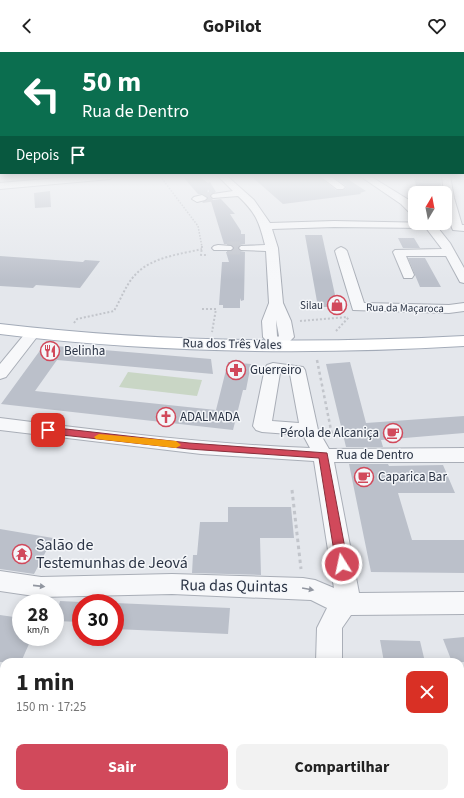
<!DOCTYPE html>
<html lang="pt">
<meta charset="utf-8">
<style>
:root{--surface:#fff;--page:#f2f2f2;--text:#222;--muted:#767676;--accent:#d1495b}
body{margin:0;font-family:"Source Sans 3",sans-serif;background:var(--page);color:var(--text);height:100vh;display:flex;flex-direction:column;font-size:15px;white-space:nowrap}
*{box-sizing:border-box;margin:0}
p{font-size:13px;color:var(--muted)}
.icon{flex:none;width:22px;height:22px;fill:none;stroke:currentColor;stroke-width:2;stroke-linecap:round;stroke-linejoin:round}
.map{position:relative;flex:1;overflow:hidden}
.side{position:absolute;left:0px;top:606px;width:464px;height:140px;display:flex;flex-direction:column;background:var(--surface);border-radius:12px 12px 0 0;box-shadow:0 2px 10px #0003}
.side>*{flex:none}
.top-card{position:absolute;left:0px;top:0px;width:464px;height:122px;box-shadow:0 2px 10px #0003;background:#0b6e4f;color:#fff;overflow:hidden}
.needle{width:26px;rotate:10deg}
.tools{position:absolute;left:408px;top:134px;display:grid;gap:8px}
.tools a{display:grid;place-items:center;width:44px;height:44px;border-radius:8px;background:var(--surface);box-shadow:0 2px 10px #0003;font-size:20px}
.speed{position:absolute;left:12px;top:542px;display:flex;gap:8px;font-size:20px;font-weight:700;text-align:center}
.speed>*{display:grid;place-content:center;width:52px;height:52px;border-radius:50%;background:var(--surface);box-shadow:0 2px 10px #0003;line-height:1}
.speed small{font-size:10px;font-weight:400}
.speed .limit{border:6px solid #d22;background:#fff;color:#111}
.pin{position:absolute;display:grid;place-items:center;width:34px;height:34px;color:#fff;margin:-17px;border-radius:8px;box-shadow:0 2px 6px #0006}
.me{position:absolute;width:44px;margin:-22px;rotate:350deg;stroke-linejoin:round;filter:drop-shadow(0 0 3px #0008)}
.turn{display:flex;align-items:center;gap:14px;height:84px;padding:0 16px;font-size:18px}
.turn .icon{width:52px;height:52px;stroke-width:2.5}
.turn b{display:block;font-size:28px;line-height:34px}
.then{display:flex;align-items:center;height:38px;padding:0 16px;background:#0003;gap:8px;font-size:15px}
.round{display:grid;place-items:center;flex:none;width:42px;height:42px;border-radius:8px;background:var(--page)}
.head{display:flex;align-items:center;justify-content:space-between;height:68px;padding:0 16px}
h1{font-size:24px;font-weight:700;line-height:30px}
.primary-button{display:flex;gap:8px;margin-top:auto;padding:8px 16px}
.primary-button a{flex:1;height:46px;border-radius:8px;background:var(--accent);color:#fff;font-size:16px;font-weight:700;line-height:46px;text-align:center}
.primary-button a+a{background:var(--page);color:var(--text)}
header{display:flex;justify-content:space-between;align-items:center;height:52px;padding:0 16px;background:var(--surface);font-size:18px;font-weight:700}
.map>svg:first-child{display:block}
</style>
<header><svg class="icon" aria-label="back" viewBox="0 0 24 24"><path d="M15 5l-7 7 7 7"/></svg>GoPilot<svg class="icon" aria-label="heart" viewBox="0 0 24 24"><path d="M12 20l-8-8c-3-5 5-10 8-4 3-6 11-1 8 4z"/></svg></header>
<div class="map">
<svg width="464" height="746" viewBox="0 0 464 746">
<rect width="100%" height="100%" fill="#e4e7ec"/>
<path fill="#c9d6c5" d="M128 320 202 328 197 344 119 335Z"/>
<path fill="#bbc0ca" d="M251 124H319L336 138H343L346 136V134L332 124H343L366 139 360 141 361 142 283 152Z
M415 124H440L441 141H418L414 127H416Z
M200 125 208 131 210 130 216 140 210 143 208 137 207 144 203 142H198L184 126Z
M50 139 51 155 35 156 34 141Z
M210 146 213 148 221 147 235 162H230L241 179V182H245V192L240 193 238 196 240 199 245 200 244 248 241 249 240 246V256H223V253H219L222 210H229L226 200 232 199 234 196 231 192H224Z
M305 183H322L337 252H333V255H318Z
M398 186H414L420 196H403Z
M0 204 83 210 85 208 100 209 80 236 36 233 33 236 0 234Z
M408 206H425L441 235H420Z
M44 293 211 307 213 322 57 308 35 339 216 358 228 310 251 312 246 338H243L233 378 1 352Z
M350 310 366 371 464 364V381L381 388 383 395H346L326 312Z
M349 412H388L389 414 443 413 455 441H398L412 488H464V521L371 520Z
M228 455H291L294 486H260L261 523 192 521 193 503H197L200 470H228Z
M0 477 53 486 34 522 0 517Z
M60 549 81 550V570L55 569Z
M115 551 230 556 228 582 115 577Z
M0 563 21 566V585H32L21 610H0Z
M464 585V610H452L443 587Z
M380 588 420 589 425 610H384Z"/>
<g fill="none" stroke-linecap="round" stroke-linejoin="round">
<path stroke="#bfc3cb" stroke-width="10" stroke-dasharray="10 5" stroke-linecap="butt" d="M202 146 216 144"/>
<path stroke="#bfc3cb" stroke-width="13" stroke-dasharray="13 6" stroke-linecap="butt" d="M227 196H245"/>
<defs>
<path id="minor" d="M82 124H114L110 127 0 137V131Z
M218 124H227L254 148 270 171 334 169 434 171 450 191 464 216V231L460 230 446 204H406L414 223 412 226H404L393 200 395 198 442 197 426 176 334 175 272 177 278 196 283 251 291 269 294 285 283 296 278 298 273 296 263 285 262 269 269 251 266 199 241 198 239 196 241 194 265 193C259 169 256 161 238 144L213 146 211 144 213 142 233 139ZM276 268 279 284 278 285 277 284Z
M320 124H330L345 135 343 137H337Z
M360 124H370L409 148 415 154V163L411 162 401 152Z
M442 124H450L454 146 462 173H464V179L453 178 452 176 445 150Z
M202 143 207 146 205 148 197 150 192 147 194 145Z
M218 193 231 194 233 196 231 198H214L212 196 214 194Z
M341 195 345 197 347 199 364 251 449 253 464 251V259L449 261 353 258 335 199 337 197Z
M33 277 38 278 40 281 6 325 0 327V312L28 278Z
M273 311 303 315 305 318 318 378 329 397 464 396V410H334L359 541 464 540V562L351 563 342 576V610H316L317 576 327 556 311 548 172 542 41 545 0 539V519L41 525 172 522 303 526 315 528 334 536 314 409 201 402 0 378V366C103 379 206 392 310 396L303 383 262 380 256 378 253 374 265 316 267 313ZM280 321 290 322 299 371 272 369Z
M341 742H373V746H341Z"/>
<path id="major" d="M0 272C153 290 310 292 464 284V294C310 303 153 301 0 282Z"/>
</defs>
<use href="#minor" stroke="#a9aeb7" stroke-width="2"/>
<use href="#major" stroke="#a3abb8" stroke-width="2"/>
<path stroke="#c2c5cb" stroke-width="1.5" stroke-dasharray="1.5 1.5" stroke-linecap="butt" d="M160 124 198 174 202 195"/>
<path stroke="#c2c5cb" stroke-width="2" stroke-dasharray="2 2" stroke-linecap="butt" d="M202 194 201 203H208
M202 257H216L212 280
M300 269 348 265
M74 271 77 267 114 259C121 247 126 232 136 222 152 205 181 202 202 197
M336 279 349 265"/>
<path stroke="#c2c5cb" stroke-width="2.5" stroke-dasharray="3 3" stroke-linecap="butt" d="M317 308 332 383"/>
<path stroke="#c2c5cb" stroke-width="3" stroke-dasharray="3.5 3.5" stroke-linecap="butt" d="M292 438 301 517"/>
<use href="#minor" fill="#f7f8fa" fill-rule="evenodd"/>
<use href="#major" fill="#fff" fill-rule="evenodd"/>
</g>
<defs><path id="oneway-solid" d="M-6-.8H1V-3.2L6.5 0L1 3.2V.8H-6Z"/></defs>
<g fill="#9196a0">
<use href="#oneway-solid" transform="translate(39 534) rotate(6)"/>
<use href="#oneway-solid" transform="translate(308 537) rotate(10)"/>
</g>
<linearGradient id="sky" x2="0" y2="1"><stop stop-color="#8bb4dd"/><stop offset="0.54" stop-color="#f3f4f6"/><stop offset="1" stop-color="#f3f4f6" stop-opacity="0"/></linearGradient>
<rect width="464" height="228" fill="url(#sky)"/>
<path fill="#d1495b" stroke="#882f3b" d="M48 375 189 391 327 401 348 512 346 515 342 517 338 515 336 512 319 406 189 397 44 381 43 378 44 376Z"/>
<path fill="#f59e0b" d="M99 382 176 389 181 393 176 396 96 387 94 385Z"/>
<defs>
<symbol id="shop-ring" viewBox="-11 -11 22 22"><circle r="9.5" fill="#f4f6f9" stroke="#d1495b" stroke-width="1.5"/><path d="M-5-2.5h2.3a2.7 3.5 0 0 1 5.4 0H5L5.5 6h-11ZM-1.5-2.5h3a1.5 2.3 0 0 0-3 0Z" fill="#d1495b"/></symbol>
<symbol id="restaurant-ring" viewBox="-11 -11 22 22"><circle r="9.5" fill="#f4f6f9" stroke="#d1495b" stroke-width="1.5"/><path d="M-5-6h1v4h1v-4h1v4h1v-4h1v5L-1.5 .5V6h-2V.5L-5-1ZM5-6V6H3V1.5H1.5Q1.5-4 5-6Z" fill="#d1495b"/></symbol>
<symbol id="pharmacy-ring" viewBox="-11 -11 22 22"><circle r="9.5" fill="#f4f6f9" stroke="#d1495b" stroke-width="1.5"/><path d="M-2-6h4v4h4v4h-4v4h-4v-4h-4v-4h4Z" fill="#d1495b"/></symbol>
<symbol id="church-ring" viewBox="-11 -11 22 22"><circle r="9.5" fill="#f4f6f9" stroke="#d1495b" stroke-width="1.5"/><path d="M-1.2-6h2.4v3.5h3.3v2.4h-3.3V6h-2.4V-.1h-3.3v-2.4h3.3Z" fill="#d1495b"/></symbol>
<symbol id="cafe-ring" viewBox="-11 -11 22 22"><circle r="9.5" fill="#f4f6f9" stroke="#d1495b" stroke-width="1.5"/><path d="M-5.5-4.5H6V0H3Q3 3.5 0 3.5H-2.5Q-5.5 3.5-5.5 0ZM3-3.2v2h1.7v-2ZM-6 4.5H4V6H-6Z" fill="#d1495b"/></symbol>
<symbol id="temple-ring" viewBox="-11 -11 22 22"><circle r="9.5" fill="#f4f6f9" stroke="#d1495b" stroke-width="1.5"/><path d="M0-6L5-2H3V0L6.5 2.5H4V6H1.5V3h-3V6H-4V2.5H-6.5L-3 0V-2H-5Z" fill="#d1495b"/></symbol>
</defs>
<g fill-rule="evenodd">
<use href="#shop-ring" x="326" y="242" width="22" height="22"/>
<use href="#restaurant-ring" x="39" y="288" width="22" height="22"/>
<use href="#pharmacy-ring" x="225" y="307" width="22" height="22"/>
<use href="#church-ring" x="155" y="354" width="22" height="22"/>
<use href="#cafe-ring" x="382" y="370" width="22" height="22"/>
<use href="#cafe-ring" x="353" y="414" width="22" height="22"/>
<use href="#temple-ring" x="11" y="491" width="22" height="22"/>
</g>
<g text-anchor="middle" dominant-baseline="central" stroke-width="3" stroke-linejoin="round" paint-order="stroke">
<g font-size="11" fill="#2b3445" stroke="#f4f6f9" text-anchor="end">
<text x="323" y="253">Silau</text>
</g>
<g font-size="11" fill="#2b3445" stroke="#f4f6f9">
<text transform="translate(405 256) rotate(1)">Rua da Maçaroca</text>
</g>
<g font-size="13" fill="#2b3445" stroke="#f4f6f9">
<text transform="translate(232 292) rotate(1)">Rua dos Três Vales</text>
<text x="375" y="403">Rua de Dentro</text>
</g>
<g font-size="13" fill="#2b3445" stroke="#f4f6f9" text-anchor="start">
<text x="64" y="299">Belinha</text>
<text x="250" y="318">Guerreiro</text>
<text x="180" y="365">ADALMADA</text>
<text x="379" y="381" text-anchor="end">Pérola de Alcaniça</text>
<text x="378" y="425">Caparica Bar</text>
</g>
<g font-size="16" fill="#2b3445" stroke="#f4f6f9" text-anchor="start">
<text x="36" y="493">Salão de<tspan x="36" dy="18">Testemunhas de Jeová</tspan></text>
</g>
<g font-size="16" fill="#2b3445" stroke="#f4f6f9">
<text transform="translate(234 534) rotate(1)">Rua das Quintas</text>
</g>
</g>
</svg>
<div class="tools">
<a><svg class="needle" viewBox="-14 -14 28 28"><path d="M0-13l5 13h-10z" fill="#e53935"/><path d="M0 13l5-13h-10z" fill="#767676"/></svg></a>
</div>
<div class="speed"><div>28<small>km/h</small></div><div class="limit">30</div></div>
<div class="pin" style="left:48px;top:378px;background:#d93025"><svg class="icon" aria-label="arrive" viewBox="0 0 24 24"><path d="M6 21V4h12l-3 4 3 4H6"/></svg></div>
<svg class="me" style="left:342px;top:512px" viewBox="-20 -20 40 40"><circle r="17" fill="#d1495b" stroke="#fff" stroke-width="3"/><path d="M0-11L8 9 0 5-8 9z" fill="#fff"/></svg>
<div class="top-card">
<div class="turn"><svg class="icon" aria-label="left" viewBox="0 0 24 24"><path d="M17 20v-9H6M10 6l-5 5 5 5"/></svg><div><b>50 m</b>Rua de Dentro</div></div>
<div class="then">Depois<svg class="icon" aria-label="arrive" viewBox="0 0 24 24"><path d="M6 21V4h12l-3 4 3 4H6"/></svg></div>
</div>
<section class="side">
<div class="head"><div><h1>1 min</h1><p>150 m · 17:25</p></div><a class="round" style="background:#d93025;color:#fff"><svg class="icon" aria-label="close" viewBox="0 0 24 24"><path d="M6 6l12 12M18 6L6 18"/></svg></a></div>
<div class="primary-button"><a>Sair</a><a>Compartilhar</a></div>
</section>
</div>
